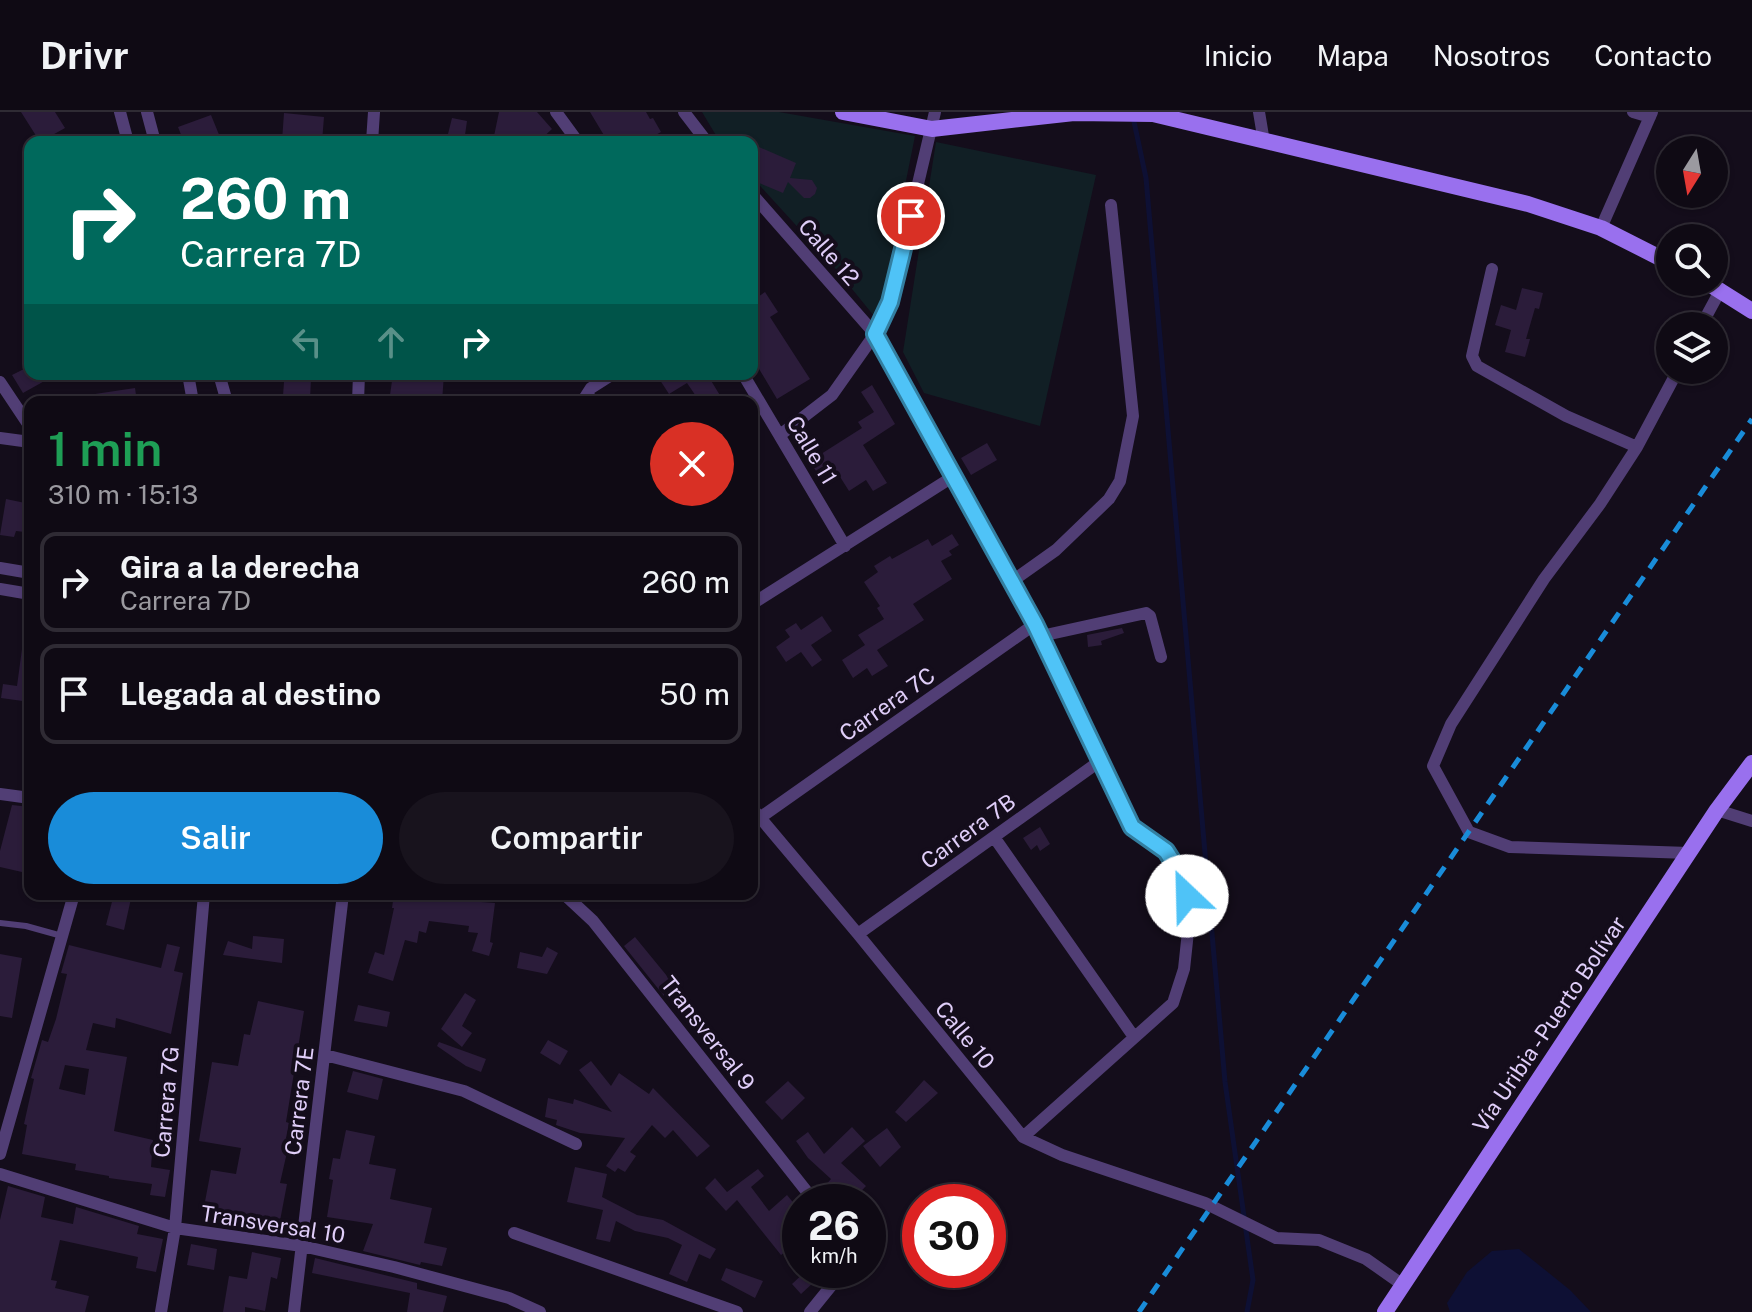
<!DOCTYPE html>
<html lang="es">
<meta charset="utf-8">
<style>
:root{--surface:#0f0a14;--page:#18131d;--text:#f1f3f6;--muted:#9b9aa0;--line:#2f2b34;--accent:#198cd9}
body{margin:0;font-family:"Public Sans",sans-serif;background:var(--page);color:var(--text);height:100vh;display:flex;flex-direction:column;font-size:30px;white-space:nowrap}
*{box-sizing:border-box;margin:0}
p{font-size:26px;color:var(--muted)}
.icon{flex:none;width:44px;height:44px;fill:none;stroke:currentColor;stroke-width:2;stroke-linecap:round;stroke-linejoin:round}
.map{position:relative;flex:1;overflow:hidden}
.details{position:absolute;left:24px;top:284px;width:734px;height:504px;display:flex;flex-direction:column;background:var(--surface);border-radius:16px;box-shadow:0 2px 6px #0004,0 0 0 2px var(--line)}
.details>*{flex:none}
.top-card{position:absolute;left:24px;top:24px;width:734px;height:244px;border-radius:16px;box-shadow:0 2px 6px #0004,0 0 0 2px var(--line);background:#00695c;color:#fff;overflow:hidden}
.needle{width:52px;rotate:191deg}
.fabs{position:absolute;left:1656px;top:24px;display:grid;gap:16px}
.fabs a{display:grid;place-items:center;width:72px;height:72px;border-radius:50%;background:var(--surface);box-shadow:0 2px 6px #0004,0 0 0 2px var(--line);font-size:40px}
.speed{position:absolute;left:782px;top:1072px;display:flex;gap:16px;font-size:40px;font-weight:700;text-align:center}
.speed>*{display:grid;place-content:center;width:104px;height:104px;border-radius:50%;background:var(--surface);box-shadow:0 2px 6px #0004,0 0 0 2px var(--line);line-height:1}
.speed small{font-size:20px;font-weight:400}
.speed .limit{border:12px solid #d22;background:#fff;color:#111}
.pin{position:absolute;display:grid;place-items:center;width:68px;height:68px;color:#fff;margin:-34px;border:4px solid #fff;border-radius:50%;box-shadow:0 2px 8px #0007}
.me{position:absolute;width:88px;margin:-44px;rotate:336deg;stroke-linejoin:round;filter:drop-shadow(0 0 6px #0008)}
.turn{display:flex;align-items:center;gap:28px;height:168px;padding:0 24px;font-size:36px}
.turn .icon{width:104px;height:104px;stroke-width:2.5}
.turn b{display:block;font-size:56px;line-height:68px}
.lanes{display:flex;align-items:center;height:76px;padding:0 24px;background:#0003;justify-content:center;gap:40px;direction:ltr}
.lanes .off{opacity:.35}
.round{display:grid;place-items:center;flex:none;width:84px;height:84px;border-radius:42px;background:var(--page)}
.summary{display:flex;align-items:center;justify-content:space-between;height:136px;padding:0 24px}
h1{font-size:48px;font-weight:600;line-height:60px;color:#1e9e55}
.button{display:flex;gap:16px;margin-top:auto;padding:16px 24px}
.button a{flex:1;height:92px;border-radius:48px;background:var(--accent);color:#fff;font-size:32px;font-weight:600;line-height:92px;text-align:center}
.button a+a{background:var(--page);color:var(--text)}
ul{padding:0;list-style:none}
li{display:flex;align-items:center;gap:24px;height:100px;margin:0 16px 12px;padding:0 8px;border:4px solid var(--line);border-radius:16px}
li div{flex:1}
li b{display:block;font-size:30px}
li em{font-style:normal}
header{display:flex;align-items:center;gap:48px;box-sizing:border-box;height:112px;padding:0 40px;background:var(--surface);border-bottom:2px solid var(--line)}
header strong{font-size:38px}
nav{display:flex;gap:44px;margin-inline-start:auto;font-size:28px}
.map>svg:first-child{display:block}
</style>
<header>
<strong>Drivr</strong>
<nav><a>Inicio</a><a>Mapa</a><a>Nosotros</a><a>Contacto</a></nav>
</header>
<div class="map">
<svg width="1752" height="1200" viewBox="0 0 1752 1200">
<rect width="100%" height="100%" fill="#140d1b"/>
<path fill="#111f25" d="M702 0H779L915 24 883 183 874 204 835 156 752 65V30H720Z
M936 30 1096 63 1040 314 924 281 903 240Z"/>
<path fill="#0e1034" d="M1519 1137 1570 1178 1591 1200H1450L1447 1191 1467 1160 1492 1139Z"/>
<g fill="none" stroke-linecap="round" stroke-linejoin="round">
<path stroke="#0e1034" stroke-width="5" d="M1133 5 1146 66 1225 970 1253 1168 1247 1200"/>
</g>
<path fill="#2b1c3a" fill-rule="evenodd" d="M21 0H55L65 16 40 30Z
M499 0H537L552 17 538 30H501L494 24Z
M590 0H646L650 7 653 6 661 20 643 30H619L617 27 608 30Z
M284 1 324 5 322 30 282 29Z
M211 3 222 30H184L178 15Z
M452 6 467 9 464 30 447 26Z
M752 32 796 51 790 66 812 68 817 76 815 82 810 86H804L788 70 783 81 752 68Z
M1522 176 1543 181 1539 197 1535 196 1526 227H1530L1525 245 1505 240 1511 218 1495 213 1501 193 1516 198Z
M765 180 778 200 770 205 810 267 777 287 752 245V189Z
M30 254V262H57L23 281 12 263Z
M393 262H444L442 290 390 283Z
M656 262H707L724 290H700L687 271 669 282Z
M290 265 311 267 310 287 283 284 284 270H289Z
M872 273 895 312 863 333 887 371 873 379 866 368 849 379 837 360 822 369 810 349 862 316 858 310 874 300 861 280Z
M135 276 137 290H95V282Z
M987 331 997 348 971 363 961 346Z
M6 387 30 392 25 420 16 419 14 425 0 423Z
M952 422 959 433 949 439 952 443 941 449 952 467 913 492 924 508 877 538 888 554 872 564 867 556 853 566 842 548 865 533 858 523 884 507 877 496 880 494 864 470 878 460 874 454 890 444 892 447 928 427 932 434Z
M822 504 832 519 811 533 822 548 812 555 801 540 786 550 776 535 790 525 785 518 796 511 801 518Z
M1122 516 1124 521 1101 529 1102 533 1088 535 1087 523Z
M22 537 30 538V590L1 586 3 572 17 574Z
M12 693 30 695V730L22 760 0 755V739Z
M1040 715 1050 732 1040 739 1037 733 1031 738 1023 726Z
M114 782H132L124 818 106 813Z
M394 782H426V786L495 791 490 830 493 831 489 844 472 839 478 821 468 820 469 814 429 809 426 821 419 819 417 831 405 828 393 869 368 861 375 840 384 843 394 796H392Z
M253 824 284 827 282 851 223 843 228 829 252 837Z
M635 825 676 875 664 884 624 834Z
M167 832 180 835 174 859 183 861 171 922 116 906 115 916 93 911 86 938 127 945 114 1019 153 1028 151 1055 170 1058 165 1085 150 1083 152 1072 109 1066V1064L75 1058 76 1052 22 1042 27 1013 24 1012 34 967 31 966 42 928 48 930 56 907 67 862 61 861 69 833 161 856ZM65 953 89 957 85 983 59 977Z
M547 835 558 841 547 862 517 856 520 840 542 845Z
M0 842 22 846 12 906 0 904Z
M465 881 476 888 462 914 472 921 462 935 441 917Z
M258 889 304 899 286 1010 289 1011 286 1026 290 1027 280 1071 287 1072 279 1114 203 1100 211 1058 236 1062 241 1036 199 1029 212 950 238 954 244 922 250 923Z
M358 893 390 900 387 915 354 909Z
M548 928 568 939 560 953 540 941Z
M439 930 486 947 481 960 466 954 437 934Z
M591 949 611 974 619 961 649 982 653 976 710 1034 697 1045 673 1018 665 1026 652 1013 630 1040 636 1044 625 1060 618 1056 615 1060 606 1054 625 1026 580 1021 556 1013 557 1008 545 1005 548 986 573 992 574 987 612 1000 579 958Z
M353 959 383 967 378 988 347 980Z
M924 968 938 981 906 1010 895 1000Z
M788 969 805 986 782 1008 765 990Z
M852 1015 865 1029 841 1051 866 1074 851 1090H842L825 1074 831 1067 808 1046 796 1029 808 1020 824 1042Z
M887 1016 901 1035 880 1055 863 1034Z
M346 1018 375 1024 369 1052 396 1057 390 1087 432 1096 424 1131 447 1136 442 1154 421 1150 420 1153 363 1139 373 1112 327 1105 333 1068 329 1067 333 1046 340 1047Z
M575 1055 607 1062 602 1085 637 1103 663 1108 716 1137 710 1147 699 1142 687 1170 669 1162 682 1133 668 1126 635 1119 616 1109 610 1130 596 1127 603 1098 567 1090Z
M758 1057 764 1064 751 1075 769 1099 787 1083 800 1099V1148L789 1137 781 1143 737 1088 726 1099 705 1076 715 1066 727 1080Z
M8 1074 45 1085 41 1105 73 1112 76 1095 139 1114 137 1122 163 1127 156 1160 136 1156 138 1145 60 1128 51 1168 57 1169 55 1176 89 1184 85 1200H0V1108Z
M191 1132 217 1137 214 1158 187 1153Z
M252 1140 281 1146 277 1167 271 1165 265 1199 245 1195V1200H223L229 1164 247 1167Z
M315 1146 417 1171V1177L447 1184 443 1200H407L410 1181 312 1161Z
M726 1156 763 1169 755 1186 721 1168Z
M807 1158H827L801 1182 792 1172Z"/>
<g fill="none" stroke-linecap="round" stroke-linejoin="round">
<path stroke="#513e75" stroke-width="6" d="M0 811 26 814 62 824"/>
<path stroke="#513e75" stroke-width="12" d="M120 0 128 30
M147 0 155 30
M556 0 578 30
M684 0 707 30
M1259 0 1264 30
M1633 0 1650 5
M372 30 374 0
M752 82 875 222 1035 512 1132 715 1166 739 1184 767 1190 801 1184 857 1173 891 1023 1025
M1601 116 1652 0
M1492 157 1472 244 1477 254 1566 304 1637 335
M1701 214 1721 177
M1678 258 1637 335 1600 392 1544 467 1451 612 1433 654 1469 720 1510 735 1689 741
M188 262 193 290
M219 262 227 290
M743 262 845 434
M0 270 30 315
M358 290 359 262
M582 290 591 276 613 262
M780 323 832 283 875 222 890 190 935 0
M0 326 30 330
M0 456 30 461
M1011 470 1056 438 1109 387 1120 369 1133 304 1111 93
M0 477 30 482
M752 492 954 364
M1041 524 1146 501 1150 504 1161 545
M0 682 30 686
M752 696 858 822 1023 1025 1062 1043 1205 1091 1276 1126 1319 1128 1366 1147 1403 1173
M1717 698 1752 709
M761 705 1035 512
M994 725 1134 925
M564 782 593 809 815 1090
M858 822 1100 649
M325 943 464 979 576 1032
M0 1042 74 782
M0 1062 175 1116 302 1134 394 1155 509 1186 540 1200
M514 1121 737 1200
M161 1200 175 1116 204 782
M294 1200 343 782
M810 1200 844 1158"/>
<path stroke="#9970ee" stroke-width="16" d="M843 0 932 17 1074 1 1153 2 1528 92 1601 116 1670 151
M1706 170 1752 199
M1385 1200 1717 698 1752 651"/>
<path stroke="#198cd9" stroke-width="5" stroke-dasharray="12 10" stroke-linecap="butt" d="M1139 1200 1752 307"/>
</g>
<g fill="none" stroke-linecap="round" stroke-linejoin="round">
<defs>
<path id="route" d="M911 104 890 190 875 222 1035 512 1132 715 1166 739 1184 767 1187 784"/>
</defs>
<use href="#route" stroke="#337fa1" stroke-width="20"/>
<use href="#route" stroke="#4fc3f7" stroke-width="14"/>
</g>
<g text-anchor="middle" dominant-baseline="central" stroke-width="8" stroke-linejoin="round" paint-order="stroke">
<g font-size="22" fill="#e0cef9" stroke="#140d1b">
<text transform="translate(829 140) rotate(49)">Calle 12</text>
<text transform="translate(812 338) rotate(59)">Calle 11</text>
<text transform="translate(887 592) rotate(-35)">Carrera 7C</text>
<text transform="translate(968 719) rotate(-36)">Carrera 7B</text>
<text transform="translate(1549 912) rotate(-56)">Vía Uribia - Puerto Bolívar</text>
<text transform="translate(708 921) rotate(52)">Transversal 9</text>
<text transform="translate(965 923) rotate(51)">Calle 10</text>
<text transform="translate(299 989) rotate(-83)">Carrera 7E</text>
<text transform="translate(166 990) rotate(-85)">Carrera 7G</text>
<text transform="translate(273 1112) rotate(9)">Transversal 10</text>
</g>
</g>
</svg>
<div class="fabs">
<a><svg class="needle" viewBox="-14 -14 28 28"><path d="M0-13l5 13h-10z" fill="#e53935"/><path d="M0 13l5-13h-10z" fill="#9b9aa0"/></svg></a>
<a><svg class="icon" aria-label="search" viewBox="0 0 24 24"><circle cx="10" cy="10" r="6"/><path d="M15 15l6 6"/></svg></a>
<a><svg class="icon" aria-label="layers" viewBox="0 0 24 24"><path d="M12 4l9 5-9 5-9-5zM3 14l9 5 9-5"/></svg></a>
</div>
<div class="speed"><div>26<small>km/h</small></div><div class="limit">30</div></div>
<div class="pin" style="left:911px;top:104px;background:#d93025"><svg class="icon" aria-label="arrive" viewBox="0 0 24 24"><path d="M6 21V4h12l-3 4 3 4H6"/></svg></div>
<svg class="me" style="left:1187px;top:784px" viewBox="-20 -20 40 40"><circle r="19" fill="#fff"/><path d="M0-13L10 11 0 6-10 11z" fill="#4fc3f7"/></svg>
<div class="top-card">
<div class="turn"><svg class="icon" aria-label="right" viewBox="0 0 24 24"><path d="M7 20v-9h11M14 6l5 5-5 5"/></svg><div><b>260 m</b>Carrera 7D</div></div>
<div class="lanes"><svg class="icon off" aria-label="left" viewBox="0 0 24 24"><path d="M17 20v-9H6M10 6l-5 5 5 5"/></svg><svg class="icon off" aria-label="ahead" viewBox="0 0 24 24"><path d="M12 20V5M6 11l6-6 6 6"/></svg><svg class="icon" aria-label="right" viewBox="0 0 24 24"><path d="M7 20v-9h11M14 6l5 5-5 5"/></svg></div>
</div>
<section class="details">
<div class="summary"><div><h1>1 min</h1><p>310 m · 15:13</p></div><a class="round" style="background:#d93025;color:#fff"><svg class="icon" aria-label="close" viewBox="0 0 24 24"><path d="M6 6l12 12M18 6L6 18"/></svg></a></div>
<ul>
<li><svg class="icon" aria-label="right" viewBox="0 0 24 24"><path d="M7 20v-9h11M14 6l5 5-5 5"/></svg><div><b>Gira a la derecha</b><p>Carrera 7D</p></div><em>260 m</em></li>
<li><svg class="icon" aria-label="arrive" viewBox="0 0 24 24"><path d="M6 21V4h12l-3 4 3 4H6"/></svg><div><b>Llegada al destino</b></div><em>50 m</em></li>
</ul>
<div class="button"><a>Salir</a><a>Compartir</a></div>
</section>
</div>
